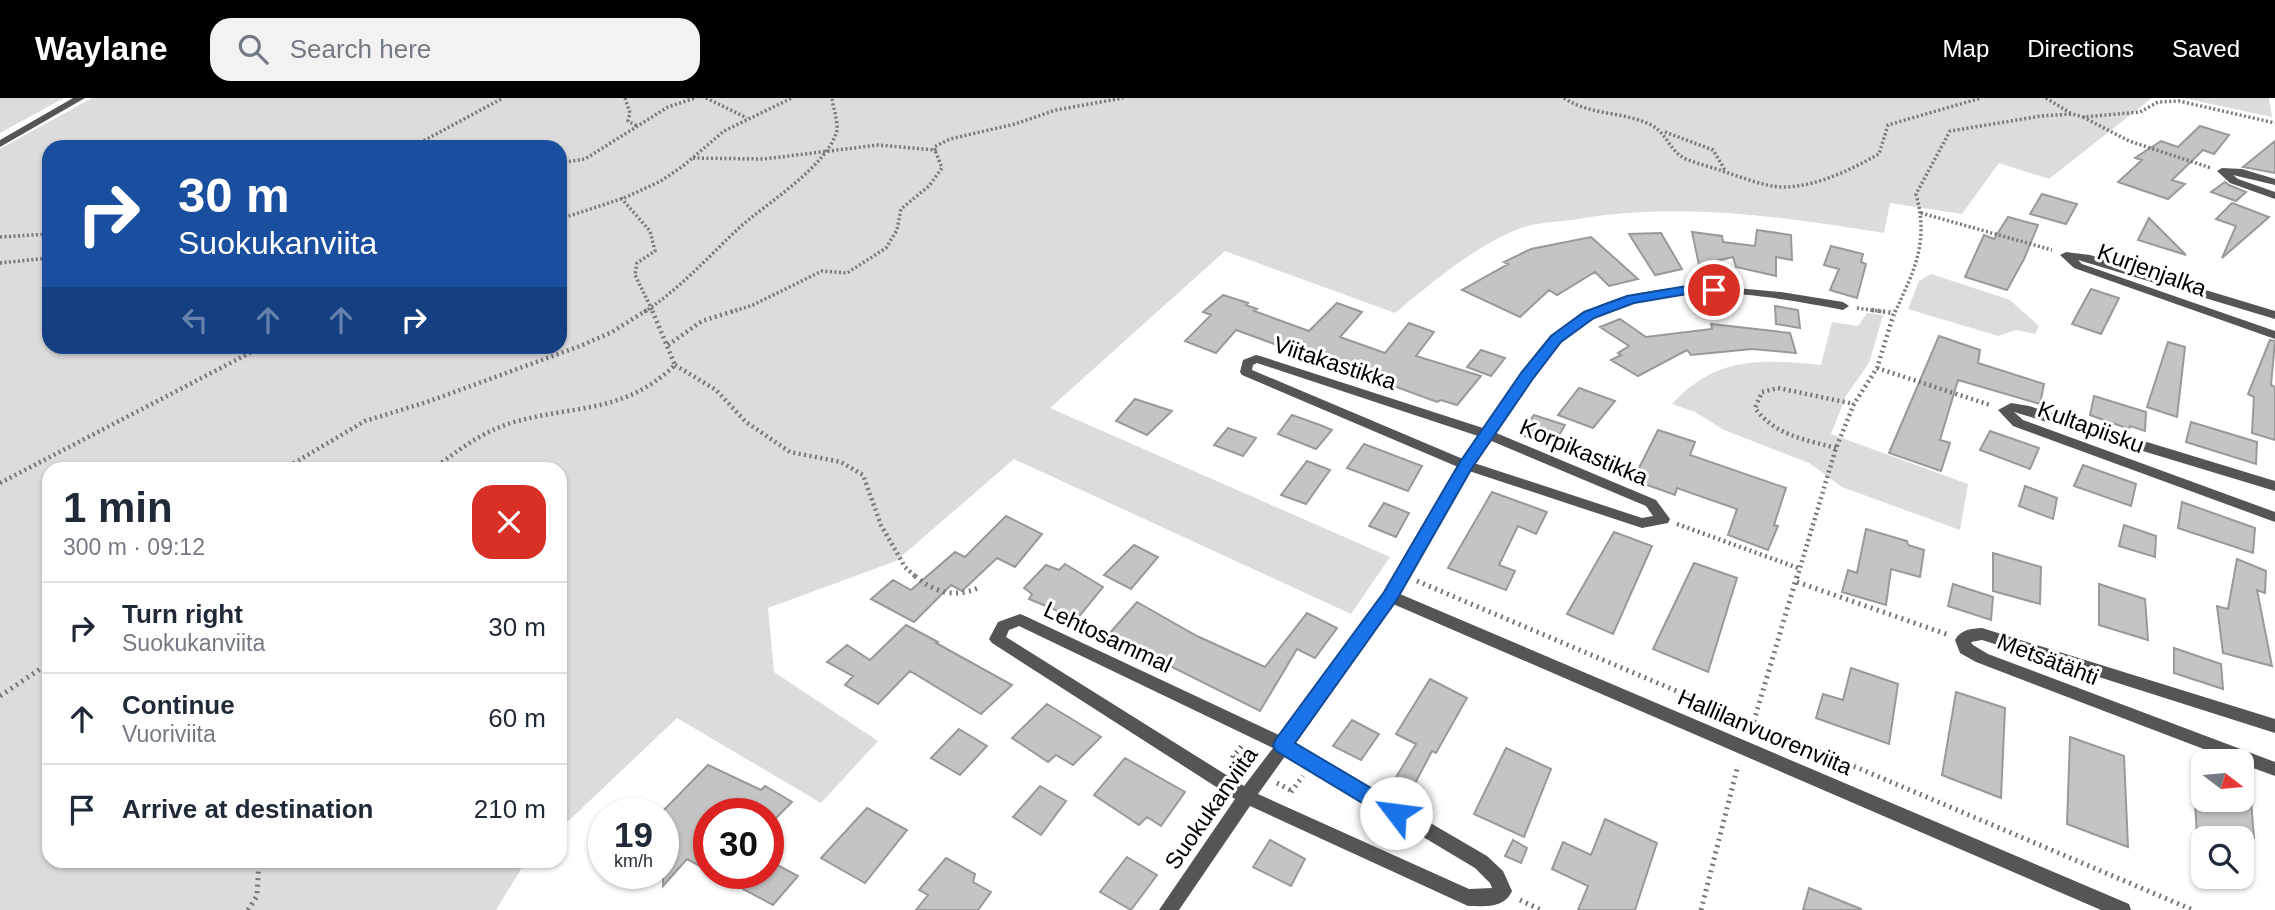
<!DOCTYPE html>
<meta charset="utf-8">
<style>
:root{--surface:#fff;--page:#f2f2f3;--text:#1f2937;--muted:#747a83;--line:#e0e1e3;--accent:#000}
body{margin:0;font-family:Helvetica,sans-serif;background:var(--page);color:var(--text);height:100vh;display:flex;flex-direction:column;font-size:26px;white-space:nowrap}
*{box-sizing:border-box;margin:0}
p{font-size:23px;color:var(--muted)}
.icon{flex:none;width:38px;height:38px;fill:none;stroke:currentColor;stroke-width:2;stroke-linecap:round;stroke-linejoin:round}
.map{position:relative;flex:1;overflow:hidden}
.panel{position:absolute;left:42px;top:364px;width:525px;height:406px;display:flex;flex-direction:column;background:var(--surface);border-radius:21px;box-shadow:0 2px 5px #0004}
.panel>*{flex:none}
.top-card{position:absolute;left:42px;top:42px;width:525px;height:214px;border-radius:21px;box-shadow:0 2px 5px #0004;background:#1a4fa0;color:#fff;overflow:hidden}
.needle{width:46px;rotate:106deg}
.fabs{position:absolute;left:2191px;top:651px;display:grid;gap:14px}
.fabs a{display:grid;place-items:center;width:63px;height:63px;border-radius:14px;background:var(--surface);box-shadow:0 2px 5px #0004;font-size:35px}
.speed{position:absolute;left:588px;top:700px;display:flex;gap:14px;font-size:35px;font-weight:700;text-align:center}
.speed>*{display:grid;place-content:center;width:91px;height:91px;border-radius:50%;background:var(--surface);box-shadow:0 2px 5px #0004;line-height:1}
.speed small{font-size:18px;font-weight:400}
.speed .limit{border:10px solid #d22;background:#fff;color:#111}
.pin{position:absolute;display:grid;place-items:center;width:60px;height:60px;color:#fff;margin:-30px;border:4px solid #fff;border-radius:50%;box-shadow:0 2px 7px #0007}
.me{position:absolute;width:77px;margin:-38px;rotate:300deg;stroke-linejoin:round;filter:drop-shadow(0 0 5px #0008)}
.turn{display:flex;align-items:center;gap:24px;height:147px;padding:0 21px;font-size:32px}
.turn .icon{width:91px;height:91px;stroke-width:2.5}
.turn b{display:block;font-size:49px;line-height:60px}
.lanes{display:flex;align-items:center;height:66px;padding:0 21px;background:#0003;justify-content:center;gap:35px;direction:ltr}
.lanes .off{opacity:.35}
.round{display:grid;place-items:center;flex:none;width:74px;height:74px;border-radius:21px;background:var(--page)}
.head{display:flex;align-items:center;justify-content:space-between;height:119px;padding:0 21px}
h1{font-size:42px;font-weight:700;line-height:52px}
ul{padding:0;list-style:none}
li{display:flex;align-items:center;gap:21px;height:91px;padding:0 21px;border-top:2px solid var(--line)}
li div{flex:1}
li b{display:block;font-size:26px}
li em{font-style:normal}
header{display:flex;align-items:center;gap:42px;box-sizing:border-box;height:98px;padding:0 35px;background:var(--accent);color:#fff}
header strong{font-size:33px}
nav{display:flex;gap:38px;margin-inline-start:auto;font-size:24px}
.search{width:490px;height:63px;background:var(--page);display:flex;align-items:center;gap:18px;box-sizing:border-box;padding:0 24px;border-radius:21px;color:var(--muted);font-size:26px}
.map>svg:first-child{display:block}
</style>
<header>
<strong>Waylane</strong>
<div class="search"><svg class="icon" aria-label="search" viewBox="0 0 24 24"><circle cx="10" cy="10" r="6"/><path d="M15 15l6 6"/></svg>Search here</div>
<nav><a>Map</a><a>Directions</a><a>Saved</a></nav>
</header>
<div class="map">
<svg width="2275" height="812" viewBox="0 0 2275 812">
<rect width="100%" height="100%" fill="#fff"/>
<path fill="#dcdcdc" fill-rule="evenodd" d="M0 0H64L0 35Z
M92 0H2152L2049 81 1999 65 1962 116 1890 105 1884 135C1779 118 1676 103 1571 122 1554 124 1534 125 1518 131 1472 150 1433 184 1395 215L1225 153 1050 310 1390 459 1351 516 1014 361 896 463 768 510 774 574 878 643 821 705 677 620 560 731V371H49V763H526L496 812H0V51ZM560 49V248H49V49Z
M2183 0H2269L2272 19Z
M1931 176 2010 202 2039 228 2035 236 2016 232 1998 238 1908 211 1919 183Z
M1867 215 1883 217 1869 265 1846 298 1831 336 1968 386 1960 432 1842 389 1809 365 1724 332 1695 314 1672 306C1716 258 1761 261 1821 267L1832 224 1858 228Z"/>
<path fill="#c4c4c4" stroke="#999" stroke-width="2" d="M2200 28 2229 37 2214 56 2203 52 2172 82 2185 86 2168 101 2118 84 2142 62 2135 60 2161 43 2178 49Z
M2275 43V75L2243 69Z
M2225 84 2229 87 2246 94 2236 103 2211 94Z
M2042 96 2077 106 2066 126 2030 116Z
M2232 105 2269 119 2222 160 2236 128 2216 121Z
M2008 119 2038 127 2024 161 2007 192 1965 179 1984 137 1994 141Z
M2149 120 2186 157 2138 142Z
M1757 132 1791 137 1792 162 1776 159V178L1736 169 1733 159 1699 167 1692 134 1722 138 1723 144 1755 148Z
M1661 135 1682 171 1655 177 1629 136Z
M1591 139 1638 181 1609 188 1595 174 1557 197 1549 192 1520 219 1462 192 1508 166 1504 164 1531 151Z
M1831 148 1863 156 1861 164 1866 166 1857 200 1830 192 1839 171 1824 167Z
M2091 191 2119 200 2101 236 2072 226Z
M1223 197 1248 205 1246 207 1257 211 1254 213 1309 233 1337 205 1362 214 1340 239 1385 255 1409 225 1434 234 1416 258 1481 278 1457 307 1441 302 1437 304 1350 272 1348 274 1305 253 1302 256 1236 232 1216 255 1185 243 1211 217 1203 214Z
M1775 208 1798 212 1800 230 1776 226Z
M1620 221 1646 239 1712 231 1711 226 1790 235 1796 255 1752 251 1691 257 1687 252 1638 278 1611 262 1621 257 1618 255 1629 248 1600 229Z
M1939 238 1980 252 1978 265 2044 286 2040 306 1958 282 1940 342 1950 345 1941 373 1889 355Z
M2270 242 2275 243 2271 287 2275 289V342L2252 335 2254 299 2248 296Z
M2168 244 2185 249 2177 319 2147 309Z
M1481 252 1505 260 1491 278 1467 269Z
M1579 290 1615 303 1593 330 1558 317Z
M2094 298 2146 314 2145 333 2130 328 2129 331 2090 317Z
M1135 301 1172 313 1147 337 1116 323Z
M1292 317 1320 327 1332 332 1316 351 1278 336Z
M1534 317 1565 327 1552 349 1519 336Z
M2191 324 2257 344 2256 366 2186 344Z
M1228 330 1256 340 1243 358 1214 347Z
M1658 332 1695 344 1690 357 1786 390 1774 427 1778 428 1768 452 1728 437 1737 411 1677 390 1675 397 1633 382Z
M1990 333 2039 350 2030 371 1980 352Z
M1364 346 1422 368 1408 393 1347 370Z
M1307 363 1330 372 1306 406 1281 397Z
M2083 367 2136 386 2131 408 2074 388Z
M2025 388 2057 400 2053 421 2019 408Z
M1492 394 1547 414 1536 436 1518 428 1499 467 1515 473 1506 492 1448 470Z
M2182 404 2255 430 2253 455 2178 430Z
M1384 405 1409 415 1396 439 1369 428Z
M1006 418 1042 436 1015 469 997 460 962 493 951 487 914 524 871 501 893 482 911 492 955 454 965 459Z
M2124 427 2156 438 2155 459 2119 448Z
M1866 431 1907 443 1908 447 1924 452 1920 479 1891 471 1886 507 1842 494 1848 472 1857 475Z
M1614 434 1652 448 1613 536 1567 516Z
M1134 447 1158 459 1131 491 1104 477Z
M1993 455 2041 469 2040 506 1993 493Z
M2237 461 2266 473 2265 495 2257 492 2272 568 2223 555 2217 508 2228 511Z
M1694 465 1737 480 1708 574 1653 551Z
M1065 466 1103 489 1077 521 1029 501 1032 496 1024 490 1046 467 1059 472Z
M1953 486 1993 499 1991 522 1948 508Z
M2099 486 2145 501 2148 542 2099 527Z
M1137 504 1197 538 1265 569 1307 515 1337 530 1315 560 1297 551 1260 613 1108 537Z
M906 527 938 544 936 545 1012 587 981 616 910 573 878 606 845 587 853 578 827 564 847 547 870 562Z
M2174 550 2221 566 2223 591 2174 575Z
M1851 570 1898 586 1889 646 1816 620 1823 596 1843 602Z
M1430 581 1467 600 1436 655 1432 653 1410 695 1392 686 1416 646 1396 636Z
M1956 594 2005 610 2001 700 1942 677Z
M1047 606 1101 639 1073 667 1056 657 1048 664 1012 640Z
M1352 622 1379 636 1361 662 1333 648Z
M959 631 987 648 960 677 931 660Z
M2070 639 2124 658 2128 749 2067 726Z
M1506 650 1551 671 1524 739 1474 716Z
M1125 660 1185 694 1161 728 1147 719 1139 727 1094 697Z
M708 667 761 692 765 688 792 704 774 722 768 716H763L741 703 729 716H709V773L687 761 663 788V713Z
M1040 688 1066 703 1041 737 1013 719Z
M2195 702H2251L2254 740H2197Z
M867 710 907 732 865 785 821 760Z
M1605 721 1657 745 1635 812H1578L1588 788 1552 771 1563 744 1591 757Z
M1270 742 1305 761 1291 788 1253 769Z
M1513 742 1527 750 1521 765 1505 758Z
M1127 759 1157 777 1131 812 1100 794Z
M946 760 975 776 973 784 991 794 978 812H916L928 797 919 792Z
M768 762 798 778 773 807 713 775H768Z
M1809 790 1861 811V812H1803Z"/>
<g fill="none" stroke-linecap="round" stroke-linejoin="round">
<path stroke="#777" stroke-width="3.5" stroke-dasharray="2 2.5" stroke-linecap="butt" d="M625 0 630 15 628 23 637 28
M706 0 747 20
M1564 0C1591 18 1623 13 1651 27 1667 35 1669 52 1684 60 1697 66 1712 69 1725 74 1745 80 1767 90 1788 89 1820 87 1852 71 1879 56L1888 27 1981 0
M2046 0 2072 16
M2083 19 2129 43 2211 70
M1665 34 1713 52 1725 72
M412 49 503 0
M693 60 764 61 878 47 935 52 934 49 950 41 1015 26 1056 12 1123 0
M560 65 585 61 668 9 695 0
M621 100 650 133 655 153 637 165 635 177 653 214
M1921 115 2052 152
M560 121 624 100 661 83 683 68 724 33 792 0
M0 139 49 136
M0 165 49 160
M1857 210 1885 214
M644 214C680 191 709 158 740 129 766 106 829 67 837 32 838 23 833 9 832 0
M731 214 753 207 822 173 847 175 886 150 897 132 901 111 929 88 942 70 935 52
M1895 214C1915 171 1929 144 1916 96L1950 33 2041 18 2072 16 2083 19 2140 14 2158 4 2179 3 2275 25"/>
<path stroke="#777" stroke-width="4.5" stroke-dasharray="2 3.5" stroke-linecap="butt" d="M1872 212 1894 215
M668 247 702 223 737 212
M675 267 716 292 746 324 790 354 841 364 863 377 881 427 905 469 917 480
M1877 270 1990 307
M1836 350C1806 342 1774 337 1755 310L1762 294 1778 290 1854 306
M284 371 365 323 427 304 580 248 612 234 647 212
M433 371C457 353 482 334 511 325 574 306 623 317 675 267L652 212
M0 385 263 248
M1677 426 1801 471
M1797 480 1836 350 1854 306 1877 270 1895 212"/>
<path stroke="#777" stroke-width="5" stroke-dasharray="2 4.5" stroke-linecap="butt" d="M915 478C935 495 955 500 978 490
M1417 483 2193 812
M1797 484 1949 537
M0 598 49 565
M1750 636 1797 478
M1233 659 1249 668
M1232 660 1244 645
M1277 685 1292 693
M1291 694 1303 678
M1520 802 1541 812
M248 812 257 798 259 763
M1701 812 1738 667"/>
<path fill="#555" fill-rule="evenodd" d="M73 0H85L0 49V42Z
M2222 70 2242 71 2275 81V87L2233 77 2238 81 2275 94V101L2230 85 2217 73Z
M2066 154 2090 157 2275 213V221L2078 162 2082 166 2275 233V241L2074 170 2060 157Z
M1714 188 1781 194 1843 204 1849 208 1843 212C1760 196 1639 174 1569 237 1539 264 1517 301 1494 334L1656 402 1670 421 1668 425 1642 430 1469 373 1400 496 2129 806 2131 812H2101L1393 506 1295 646 1487 758 1503 773 1512 793C1504 811 1484 808 1468 808L1250 708 1179 812H1159L1235 701 992 545 989 541 998 524 1020 516 1025 518 1281 638 1387 492 1458 369 1242 277 1240 274 1243 262 1256 257 1260 258 1483 330C1556 227 1579 191 1714 188ZM1257 265 1478 338 1463 361 1252 272 1253 267ZM1489 342 1646 408 1653 418 1642 420 1474 365ZM1019 528 1273 650 1244 688 1006 539 1009 532ZM1286 657 1475 770 1490 785 1492 790 1469 791 1258 696Z
M2011 305 2029 308 2275 383V393L2014 314 2023 322 2275 414V424L2013 328 1998 312Z
M1982 530 2275 621V635L1982 542 1971 544 1973 547 1988 556 2275 664V678L2242 666V663H2235L1976 564 1960 555 1955 542C1961 531 1971 531 1982 530Z"/>
</g>
<path fill="#1a73e8" stroke="#114b97" stroke-width="2" d="M1687 188H1714L1721 192 1714 196H1687L1634 205 1594 220 1561 244 1532 282 1472 370 1396 503 1295 645 1403 709 1406 715 1403 721 1396 724 1389 721 1276 653 1273 647 1276 641 1384 494 1460 364 1521 275 1551 238 1584 214 1627 198Z"/>
<g text-anchor="middle" dominant-baseline="central" stroke-width="6" stroke-linejoin="round" paint-order="stroke">
<g font-size="23" fill="#000" stroke="#fff">
<text transform="translate(2152 172) rotate(20)">Kurjenjalka</text>
<text transform="translate(1335 265) rotate(18)">Viitakastikka</text>
<text transform="translate(2091 329) rotate(20)">Kultapiisku</text>
<text transform="translate(1584 354) rotate(23)">Korpikastikka</text>
<text transform="translate(1108 539) rotate(25)">Lehtosammal</text>
<text transform="translate(2048 561) rotate(21)">Metsätähti</text>
<text transform="translate(1765 634) rotate(23)">Hallilanvuorenviita</text>
<text transform="translate(1211 710) rotate(-55)">Suokukanviita</text>
</g>
</g>
</svg>
<div class="fabs">
<a><svg class="needle" viewBox="-14 -14 28 28"><path d="M0-13l5 13h-10z" fill="#e53935"/><path d="M0 13l5-13h-10z" fill="#747a83"/></svg></a>
<a><svg class="icon" aria-label="search" viewBox="0 0 24 24"><circle cx="10" cy="10" r="6"/><path d="M15 15l6 6"/></svg></a>
</div>
<div class="speed"><div>19<small>km/h</small></div><div class="limit">30</div></div>
<div class="pin" style="left:1714px;top:192px;background:#d93025"><svg class="icon" aria-label="arrive" viewBox="0 0 24 24"><path d="M6 21V4h12l-3 4 3 4H6"/></svg></div>
<svg class="me" style="left:1396px;top:715px" viewBox="-20 -20 40 40"><circle r="19" fill="#fff"/><path d="M0-13L10 11 0 6-10 11z" fill="#1a73e8"/></svg>
<div class="top-card">
<div class="turn"><svg class="icon" aria-label="right" viewBox="0 0 24 24"><path d="M7 20v-9h11M14 6l5 5-5 5"/></svg><div><b>30 m</b>Suokukanviita</div></div>
<div class="lanes"><svg class="icon off" aria-label="left" viewBox="0 0 24 24"><path d="M17 20v-9H6M10 6l-5 5 5 5"/></svg><svg class="icon off" aria-label="ahead" viewBox="0 0 24 24"><path d="M12 20V5M6 11l6-6 6 6"/></svg><svg class="icon off" aria-label="ahead" viewBox="0 0 24 24"><path d="M12 20V5M6 11l6-6 6 6"/></svg><svg class="icon" aria-label="right" viewBox="0 0 24 24"><path d="M7 20v-9h11M14 6l5 5-5 5"/></svg></div>
</div>
<section class="panel">
<div class="head"><div><h1>1 min</h1><p>300 m · 09:12</p></div><a class="round" style="background:#d93025;color:#fff"><svg class="icon" aria-label="close" viewBox="0 0 24 24"><path d="M6 6l12 12M18 6L6 18"/></svg></a></div>
<ul>
<li><svg class="icon" aria-label="right" viewBox="0 0 24 24"><path d="M7 20v-9h11M14 6l5 5-5 5"/></svg><div><b>Turn right</b><p>Suokukanviita</p></div><em>30 m</em></li>
<li><svg class="icon" aria-label="ahead" viewBox="0 0 24 24"><path d="M12 20V5M6 11l6-6 6 6"/></svg><div><b>Continue</b><p>Vuoriviita</p></div><em>60 m</em></li>
<li><svg class="icon" aria-label="arrive" viewBox="0 0 24 24"><path d="M6 21V4h12l-3 4 3 4H6"/></svg><div><b>Arrive at destination</b></div><em>210 m</em></li>
</ul>
</section>
</div>
